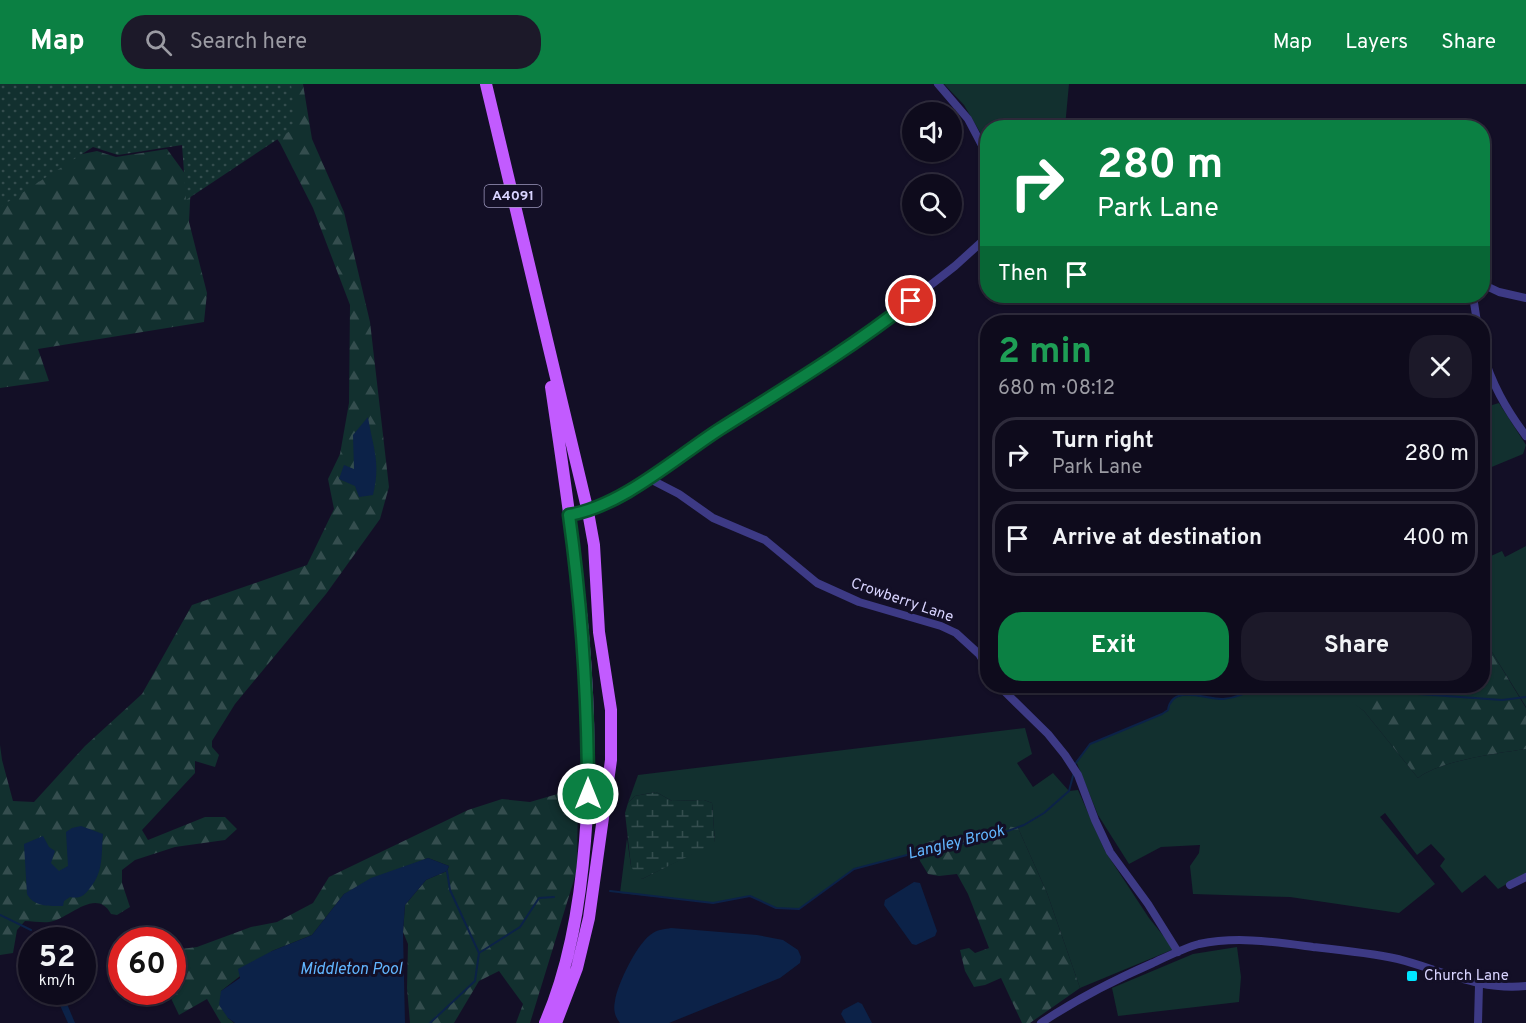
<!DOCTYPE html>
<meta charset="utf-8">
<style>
:root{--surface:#0e0b1c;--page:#1c1929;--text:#f1f3f6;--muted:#9b9ba3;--line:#2e2b3b;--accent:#0b8043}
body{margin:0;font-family:Overpass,sans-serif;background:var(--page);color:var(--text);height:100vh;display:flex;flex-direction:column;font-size:22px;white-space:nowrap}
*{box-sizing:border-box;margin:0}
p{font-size:20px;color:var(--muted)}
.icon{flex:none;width:33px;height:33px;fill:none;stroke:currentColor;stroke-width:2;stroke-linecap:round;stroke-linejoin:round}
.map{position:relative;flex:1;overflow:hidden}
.details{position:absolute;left:980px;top:231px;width:510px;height:378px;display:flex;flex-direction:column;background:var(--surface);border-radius:24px;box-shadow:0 2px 4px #0004,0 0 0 2px var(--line)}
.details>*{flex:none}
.top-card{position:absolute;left:980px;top:36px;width:510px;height:183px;border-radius:24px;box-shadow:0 2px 4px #0004,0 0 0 2px var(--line);background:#0b8043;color:#fff;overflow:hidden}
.buttons{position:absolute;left:902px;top:18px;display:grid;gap:12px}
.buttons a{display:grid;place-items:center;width:60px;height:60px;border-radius:50%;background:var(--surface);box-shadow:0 2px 4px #0004,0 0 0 2px var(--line);font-size:30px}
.speed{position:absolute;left:18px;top:843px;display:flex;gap:12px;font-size:30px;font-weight:700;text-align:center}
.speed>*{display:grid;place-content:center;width:78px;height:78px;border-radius:50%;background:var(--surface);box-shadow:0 2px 4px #0004,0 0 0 2px var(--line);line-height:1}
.speed small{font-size:15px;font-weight:400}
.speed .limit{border:9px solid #d22;background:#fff;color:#111}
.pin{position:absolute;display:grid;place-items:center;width:51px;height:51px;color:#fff;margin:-26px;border:3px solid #fff;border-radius:50%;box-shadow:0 2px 6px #0007}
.me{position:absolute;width:66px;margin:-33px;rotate:0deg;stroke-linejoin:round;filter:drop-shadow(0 0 4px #0008)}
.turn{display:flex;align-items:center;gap:21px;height:126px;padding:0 18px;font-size:27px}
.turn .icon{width:78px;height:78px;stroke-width:2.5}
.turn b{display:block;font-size:42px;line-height:51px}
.then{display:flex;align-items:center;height:57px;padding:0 18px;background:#0003;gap:12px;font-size:22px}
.round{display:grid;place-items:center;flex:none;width:63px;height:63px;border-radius:24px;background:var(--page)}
.summary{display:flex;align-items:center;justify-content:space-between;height:102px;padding:0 18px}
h1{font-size:36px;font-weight:700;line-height:45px;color:#1e9e55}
.primary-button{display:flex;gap:12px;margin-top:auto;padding:12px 18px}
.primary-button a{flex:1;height:69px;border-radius:24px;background:var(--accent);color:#fff;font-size:24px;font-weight:700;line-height:69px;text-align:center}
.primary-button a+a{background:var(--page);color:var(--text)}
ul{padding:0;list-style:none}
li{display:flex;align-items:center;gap:18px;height:75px;margin:0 12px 9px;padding:0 6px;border:3px solid var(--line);border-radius:24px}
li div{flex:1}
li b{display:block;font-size:22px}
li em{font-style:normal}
header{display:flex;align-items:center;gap:36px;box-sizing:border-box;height:84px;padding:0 30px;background:var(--accent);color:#fff}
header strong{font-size:28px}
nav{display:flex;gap:33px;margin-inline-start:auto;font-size:21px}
.search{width:420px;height:54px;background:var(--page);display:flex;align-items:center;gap:15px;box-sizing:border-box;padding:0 21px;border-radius:24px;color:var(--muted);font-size:22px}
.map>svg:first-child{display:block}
</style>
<header>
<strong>Map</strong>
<div class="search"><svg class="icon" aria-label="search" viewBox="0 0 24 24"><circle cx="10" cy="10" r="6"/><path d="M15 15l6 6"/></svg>Search here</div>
<nav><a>Map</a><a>Layers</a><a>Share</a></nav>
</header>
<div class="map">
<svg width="1526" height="939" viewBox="0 0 1526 939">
<defs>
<pattern id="forest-firs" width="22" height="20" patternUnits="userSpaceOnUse" patternTransform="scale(1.5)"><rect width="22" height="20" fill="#12302f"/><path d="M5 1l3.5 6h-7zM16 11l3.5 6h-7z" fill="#344d4e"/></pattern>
<pattern id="wetland-marsh" width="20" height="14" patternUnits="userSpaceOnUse" patternTransform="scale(1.5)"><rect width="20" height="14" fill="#12302f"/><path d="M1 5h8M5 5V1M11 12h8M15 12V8" fill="none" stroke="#344d4e"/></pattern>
<pattern id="park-dots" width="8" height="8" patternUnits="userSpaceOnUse" patternTransform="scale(1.5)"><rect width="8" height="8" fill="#12302f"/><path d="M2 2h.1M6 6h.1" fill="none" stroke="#344d4e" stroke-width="1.8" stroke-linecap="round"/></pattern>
</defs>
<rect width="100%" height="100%" fill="#130f26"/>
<path fill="#12302f" d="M944 0H1069L1065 43 987 44V60L964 21Z
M1499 319 1526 361 1523 370 1482 387V324Z
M1526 462V623L1487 560 1482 559V476L1502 467 1505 473Z
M1259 602H1329L1335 604 1364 627 1418 694C1439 677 1498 669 1526 665V789L1498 805 1485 791 1462 809 1440 782 1445 775 1431 760 1417 771 1385 729 1380 733 1435 800 1399 829 1290 813 1193 810 1190 782 1199 769 1200 761 1161 763 1129 780 1098 731 1076 677 1090 660 1168 627C1172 599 1208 617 1225 615 1238 613 1248 608 1259 602Z
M1025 644 1032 670 1017 679 1033 703 1053 689 1069 707 1078 706 1105 767 1149 834 1174 865 1080 904 1047 809 1018 744C987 740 948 755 918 762L919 768 854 785 799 825 776 824 750 812 713 819 620 809 627 754 631 782 642 795 715 758 712 719 704 716 672 717 656 708 635 712 628 719 638 691Z
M1237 863 1241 893 1239 918 1118 932 1112 904 1193 870Z"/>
<path fill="url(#forest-firs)" d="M259 0H303L312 55 344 128 370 238 389 403 380 435 326 510 235 620 212 657V663L219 671 215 683 195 677V689L142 746 148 756 205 733H225L237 745 225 756 175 763 135 776 122 786V799L130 823 117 831 111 830C96 802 68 836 49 838 42 839 33 837 25 837L17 846 13 869 0 871V661L2 676 13 717 34 718 85 662 142 610 192 521 307 481 334 425 328 395 340 370 349 319 350 221 313 124 280 59 264 37Z
M167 65 191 98 189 138 207 209 204 238 38 265 49 297 0 304V102L53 76 97 67 116 73Z
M980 435H987V540Z
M1482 559 1487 560 1526 624V665C1498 669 1439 677 1418 694L1364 627 1329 602H1482Z
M578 704 577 786 530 939H516L523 920 499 887 479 897 454 939H410L407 904 408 860 403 848 405 821 426 796 447 787 449 782 428 774 344 810 312 851 272 867 221 907 228 934 234 939H221L207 915 179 931 168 908H172L173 903 182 901 173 886V866L197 863 251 843 277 838 313 819 329 793 468 726 502 715 530 718Z
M1007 742 1018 744 1047 809 1080 904 1030 939H1022L1001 894 985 901 974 903 965 887 960 866 969 864 975 869 989 864 968 810 957 790 939 792 928 790 920 777 918 762C947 750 975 746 1007 742Z"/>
<path fill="url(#wetland-marsh)" d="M656 708 672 717 704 716 712 719 715 759 642 795 636 791 631 782 625 729 628 719 635 712Z"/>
<path fill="url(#park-dots)" d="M0 0H291L296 43 186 116 182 61 118 71 93 63 0 123Z"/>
<path fill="#0c2248" d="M368 333C373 365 381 377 373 411L359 413 355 402 339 395 344 381 354 385 353 351Z
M81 742 103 750C101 771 104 787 90 804 84 812 80 815 70 813L64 817 63 822C49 822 34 823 27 810L24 760 43 752 49 763 55 767 51 779 59 787 68 782 66 748 72 744Z
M428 774 449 782 447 787 426 796 405 821 403 848 405 939H235L228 934 219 921 221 907 240 894 238 885 272 867 312 851 344 810 371 794Z
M914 798 920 799 937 847 935 852 916 861 912 860 884 821 885 816Z
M671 844 757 851 783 856 798 866 801 873 800 879 780 894 669 939H620C615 933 613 926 615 917 617 901 638 857 653 849 657 846 665 845 671 844Z
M54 908H62L75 939H68Z
M858 918 862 920 872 939H846L841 930 843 926Z"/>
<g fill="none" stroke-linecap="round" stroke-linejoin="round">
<path stroke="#0c2248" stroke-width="2" d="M1329 602 1335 604 1502 616 1526 613
M1075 680 1090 660 1162 630 1168 626C1172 599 1207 616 1223 615 1237 614 1248 608 1259 602
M447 787 450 806 479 869 520 843 539 814 554 813
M610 807 713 819 750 812 776 824 799 825 854 785 926 766 983 756 1024 741 1044 729 1069 707 1074 688
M0 831 31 846
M430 939 475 897 479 869"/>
<path stroke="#3d3a85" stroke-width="8" d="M938 0 968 35 987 71
M1482 200 1499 208 1526 214
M1473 212 1477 238
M1482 266C1491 299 1506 325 1526 352
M648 394 679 410 713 434 765 456 817 499 859 518 941 542 956 549 979 570 987 583
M569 431 588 428 617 413 851 263 955 182 987 153
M999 602 1048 650 1065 671 1078 691 1095 736 1110 768 1148 820 1178 868
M1510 801 1526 793
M1041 939C1077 915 1114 896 1153 879 1168 872 1184 864 1199 860 1237 852 1275 858 1313 863 1341 866 1370 869 1398 875 1441 886 1480 907 1526 902
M1478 939 1479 901"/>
<path stroke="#c25bff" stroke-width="12" d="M486 0 588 428 594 461 599 548 611 626V676L589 834 577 884 556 939
M545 939C570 882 580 819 585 757 598 605 573 453 551 303"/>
</g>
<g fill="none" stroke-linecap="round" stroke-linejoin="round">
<defs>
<path id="route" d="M588 710C588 616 582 524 569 431 622 422 675 374 720 345 785 304 850 265 911 217"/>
</defs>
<use href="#route" stroke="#07532c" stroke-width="15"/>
<use href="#route" stroke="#0b8043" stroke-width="10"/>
</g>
<rect fill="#00e5ff" stroke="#130f26" stroke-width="2" x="1406" y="886" width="12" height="12" rx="3"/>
<g text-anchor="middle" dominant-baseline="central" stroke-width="6" stroke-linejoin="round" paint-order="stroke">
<rect fill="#130f26" stroke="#9e99be" stroke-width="1.5" x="484.5" y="101" width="57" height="22" rx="4.5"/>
<g font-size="14" font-weight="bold" fill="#d9d4ff">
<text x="513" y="112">A4091</text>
</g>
<g font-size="15" fill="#d9d4ff" stroke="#130f26">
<text transform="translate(902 517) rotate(19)">Crowberry Lane</text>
</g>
<g font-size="15" fill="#d9d4ff" stroke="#130f26" text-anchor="start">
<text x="1424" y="892">Church Lane</text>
</g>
<g font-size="16" font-style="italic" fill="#62b6ff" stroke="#130f26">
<text transform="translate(956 759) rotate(-14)">Langley Brook</text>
<text x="351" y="886">Middleton Pool</text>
</g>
</g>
</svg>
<div class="buttons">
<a><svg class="icon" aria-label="sound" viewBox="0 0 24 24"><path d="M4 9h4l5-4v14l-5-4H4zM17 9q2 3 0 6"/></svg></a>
<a><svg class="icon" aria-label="search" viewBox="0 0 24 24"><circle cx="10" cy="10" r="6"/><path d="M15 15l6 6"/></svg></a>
</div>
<div class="speed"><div>52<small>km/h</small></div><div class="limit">60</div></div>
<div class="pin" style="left:911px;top:217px;background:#d93025"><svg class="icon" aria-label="arrive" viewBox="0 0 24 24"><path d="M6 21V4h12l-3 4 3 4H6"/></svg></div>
<svg class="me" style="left:588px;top:710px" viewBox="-20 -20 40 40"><circle r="17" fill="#0b8043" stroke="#fff" stroke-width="3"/><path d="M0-11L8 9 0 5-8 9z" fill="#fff"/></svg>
<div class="top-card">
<div class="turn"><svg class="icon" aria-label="right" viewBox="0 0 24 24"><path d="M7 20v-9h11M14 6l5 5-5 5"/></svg><div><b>280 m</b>Park Lane</div></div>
<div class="then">Then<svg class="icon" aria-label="arrive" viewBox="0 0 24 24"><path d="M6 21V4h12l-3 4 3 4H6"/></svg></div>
</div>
<section class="details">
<div class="summary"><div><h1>2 min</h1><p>680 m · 08:12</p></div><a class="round"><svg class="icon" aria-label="close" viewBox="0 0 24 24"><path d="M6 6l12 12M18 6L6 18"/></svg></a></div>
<ul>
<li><svg class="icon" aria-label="right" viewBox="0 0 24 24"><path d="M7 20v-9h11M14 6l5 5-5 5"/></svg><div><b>Turn right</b><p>Park Lane</p></div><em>280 m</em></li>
<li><svg class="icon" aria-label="arrive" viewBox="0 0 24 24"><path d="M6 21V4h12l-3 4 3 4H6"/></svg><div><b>Arrive at destination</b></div><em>400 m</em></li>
</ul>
<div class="primary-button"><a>Exit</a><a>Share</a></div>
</section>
</div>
